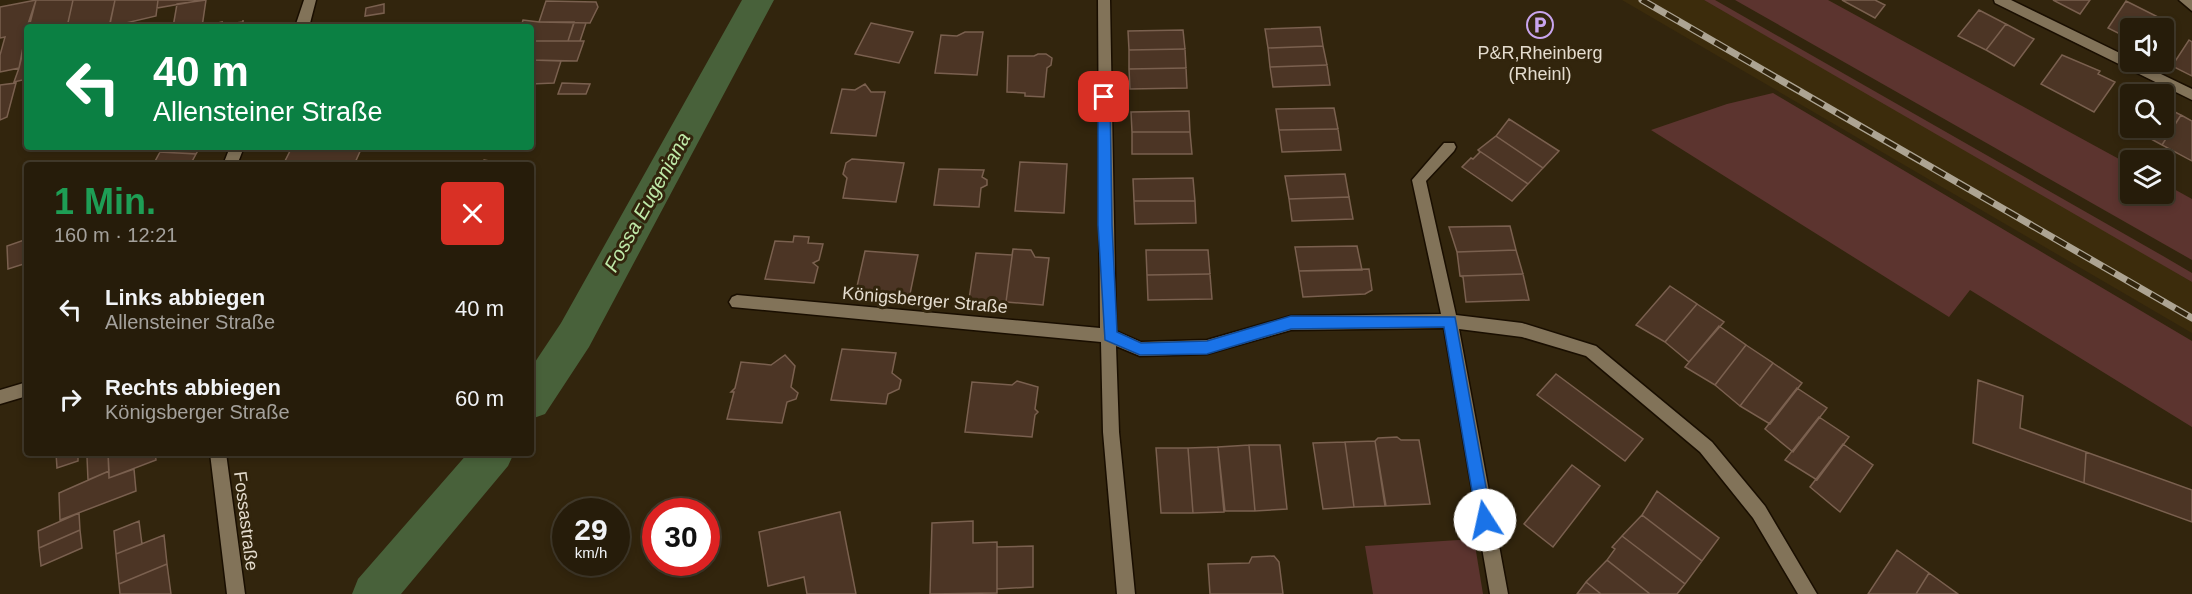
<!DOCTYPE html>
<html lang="de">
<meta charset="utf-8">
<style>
:root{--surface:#261c0a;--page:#2e2513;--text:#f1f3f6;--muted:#a4a19c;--line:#423a2b}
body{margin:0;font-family:Arial,sans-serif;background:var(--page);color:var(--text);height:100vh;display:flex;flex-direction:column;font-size:22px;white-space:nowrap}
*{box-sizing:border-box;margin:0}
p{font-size:20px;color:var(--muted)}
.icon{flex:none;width:33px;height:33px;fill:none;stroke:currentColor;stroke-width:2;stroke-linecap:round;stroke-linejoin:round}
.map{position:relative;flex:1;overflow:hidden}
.side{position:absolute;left:24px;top:162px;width:510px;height:294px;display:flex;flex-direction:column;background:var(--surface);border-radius:6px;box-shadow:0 3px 9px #0003,0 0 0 2px var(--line)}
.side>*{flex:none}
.top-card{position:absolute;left:24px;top:24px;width:510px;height:126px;border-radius:6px;box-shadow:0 3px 9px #0003,0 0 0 2px var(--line);background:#0b8043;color:#fff;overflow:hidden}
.buttons{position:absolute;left:2120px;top:18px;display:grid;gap:12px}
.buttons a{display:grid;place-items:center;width:54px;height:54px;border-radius:6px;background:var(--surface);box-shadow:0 3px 9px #0003,0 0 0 2px var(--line);font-size:30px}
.speed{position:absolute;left:552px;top:498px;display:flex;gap:12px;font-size:30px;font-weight:700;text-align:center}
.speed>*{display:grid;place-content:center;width:78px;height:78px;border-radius:50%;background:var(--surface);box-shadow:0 3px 9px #0003,0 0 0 2px var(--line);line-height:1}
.speed small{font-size:15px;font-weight:400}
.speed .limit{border:9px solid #d22;background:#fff;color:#111}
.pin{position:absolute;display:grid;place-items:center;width:51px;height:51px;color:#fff;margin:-26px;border-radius:12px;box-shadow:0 3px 9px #0006}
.me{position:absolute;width:66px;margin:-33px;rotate:350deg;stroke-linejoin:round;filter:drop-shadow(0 0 4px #0008)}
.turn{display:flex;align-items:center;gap:21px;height:126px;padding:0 30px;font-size:27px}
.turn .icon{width:78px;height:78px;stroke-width:2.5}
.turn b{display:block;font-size:42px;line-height:51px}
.round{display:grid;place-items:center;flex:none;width:63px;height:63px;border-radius:6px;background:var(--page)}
.headline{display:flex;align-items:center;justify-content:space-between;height:102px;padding:0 30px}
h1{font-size:36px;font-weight:700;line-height:45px;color:#1e9e55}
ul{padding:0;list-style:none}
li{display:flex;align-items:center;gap:18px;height:90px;padding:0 30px}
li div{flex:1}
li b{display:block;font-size:22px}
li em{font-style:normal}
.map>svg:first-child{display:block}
</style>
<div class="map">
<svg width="2192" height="594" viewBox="0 0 2192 594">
<rect width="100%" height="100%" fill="#32250d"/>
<path fill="#3c2c0c" d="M1622 0H1704L2013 176 2192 282V333Z"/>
<path fill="#5c342f" d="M1704 0H1715L2163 256 2192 273V282Z
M1735 0H1828L2130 165V194H2163V183L2192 199V260Z
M1773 93 2192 341V427L1970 290 1949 317 1651 130 1727 104Z
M1474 539 1483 594H1373L1365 546Z"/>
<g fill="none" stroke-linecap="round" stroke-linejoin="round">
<path fill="#48613a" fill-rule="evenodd" d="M742 0H774L589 347 545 414 531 419V368L561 323Z
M468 453H514L508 466 401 594H352L358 579Z"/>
</g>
<path fill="#4c3525" stroke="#7a604f" stroke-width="1.5" d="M36 0H73L67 27H29Z
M36 0 27 27 19 68 0 72V55L5 37 0 38V7Z
M73 0H115L110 24 67 27Z
M115 0H158L156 16 109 27Z
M158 0H203L157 8Z
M206 0 202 27H173L177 4Z
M1842 0H1875L1885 5 1875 18Z
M2053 0H2090L2080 14Z
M546 1 596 2 598 7 590 23 539 22Z
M2126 1 2164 20 2158 28H2130V39L2108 28Z
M384 4V13L365 16 366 8Z
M1979 10 2006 24 1986 50 1958 36Z
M243 20V27H206L217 26 218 23 222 22 221 25 243 22Z
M523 20 539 22H574L568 41H531V27H521Z
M574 23H586L580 41H568Z
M871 23 913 32 899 63 855 54Z
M2006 24 2034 39 2014 66 1986 50Z
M1320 27 1323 46 1268 48 1265 29Z
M1183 30 1185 49 1129 50 1128 31Z
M965 32H983L977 75 935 73 941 35 957 36Z
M27 35V79L14 82 19 68Z
M2189 40 2192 42V76L2172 66Z
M532 41H584L577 61 531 60Z
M1323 46 1327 65 1270 67 1268 48Z
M1185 49 1186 68 1129 69V50Z
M1038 54H1046L1052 58 1051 65 1047 68 1044 97 1025 96V93L1007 92 1008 56H1034Z
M2062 55 2100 71 2098 74 2115 82 2094 112 2041 84Z
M531 60 561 61 554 83 531 84Z
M1327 65 1330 85 1273 87 1270 67Z
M1186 68 1187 88 1130 89 1129 69Z
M16 83 7 117 0 120V85Z
M562 83 590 84 586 94H558Z
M865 84 871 92H885L876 136 831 133 842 89 855 90Z
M2163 106 2181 115 2162 145 2131 128H2163Z
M1334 108 1338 129 1279 130 1276 109Z
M1189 111 1190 132H1132L1131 112Z
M2181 115 2192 121V161L2162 145Z
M1509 119 1559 151 1543 168 1496 136Z
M1338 129 1341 150 1282 152 1279 130Z
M1132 132H1190L1192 154H1132Z
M1496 136 1543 168 1528 184 1478 150Z
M163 147H200L196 154 160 152Z
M310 147H362L354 165H283L291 149H309Z
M1478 150 1528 184 1512 201 1462 167 1471 158 1473 159 1480 152Z
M160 152 196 154 190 165H153Z
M852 159 904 163 896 202 843 198 847 178 843 174 846 163Z
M484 160 495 162H514L513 165H482Z
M1020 162 1067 164 1064 213 1015 211Z
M939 169 984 170 982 177 987 180V185L981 188 979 207 934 205Z
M1345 174 1349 197 1289 199 1285 176Z
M1193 178 1195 201H1134L1133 179Z
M1349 197 1353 219 1292 221 1289 199Z
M1134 201H1195L1196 223 1135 224Z
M1510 226 1516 250 1457 252 1449 227Z
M794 236 809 237 808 243 823 244 819 260 813 263 818 267 814 283 765 279 775 241 793 242Z
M27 239V263L8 269 7 246Z
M1357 246 1362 270 1299 271 1295 247Z
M1013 249 1031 250 1035 257 1049 258 1043 305 1006 302Z
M1013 249 1006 302 969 299 976 253 1012 255Z
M1146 250H1208L1210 274 1147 275Z
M1516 250 1523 274 1460 276 1457 252Z
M865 251 918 255 910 294 856 291Z
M1369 269 1372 290 1365 294 1303 297 1299 271Z
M1210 274 1212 299 1148 300 1147 275Z
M1523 274 1529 300 1466 302 1463 277 1460 276Z
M1670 286 1697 304 1665 342 1636 325Z
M1697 304 1724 322 1689 362 1665 342Z
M1719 326 1746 345 1715 385 1685 367Z
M1746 345 1773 363 1740 406 1715 385Z
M842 349 896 353 892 373 901 380 899 389 888 394 886 404 831 400Z
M785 355 795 366 791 387 798 393 796 399 787 402 782 423 727 419 734 392H731L735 388 741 362 771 365Z
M1773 363 1802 383 1770 424 1740 406Z
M1556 374 1643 439 1625 461 1537 395Z
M1978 380 2023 396 2020 428 2086 452 2084 483 1973 443Z
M1017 381 1038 387 1035 409 1038 412 1035 415 1032 437 965 432 972 382 1012 385Z
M1797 388 1827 408 1793 452 1765 429Z
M1819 417 1849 437 1817 480 1785 460Z
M1397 437 1401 440H1419L1430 504 1386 506 1375 441 1378 438Z
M1375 441 1385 506 1354 507 1345 442Z
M1345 442 1354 507 1323 509 1313 443Z
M1843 444 1873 465 1840 512 1810 487Z
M1249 445 1255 511H1225L1218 447Z
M1249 445H1280L1287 509 1255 511Z
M1218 447 1224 512 1193 513 1188 448Z
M1156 448H1188L1193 513H1161Z
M2086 452 2192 490V522L2084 483Z
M56 453H78V461L57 468Z
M99 453H108L109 471 88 480 87 457Z
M108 453H155L156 460 109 478Z
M1572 465 1600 486 1553 547 1524 524Z
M134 469 136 491 60 520 59 493 109 471V478Z
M1657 491 1719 538 1702 561 1642 515Z
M840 512 856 594H807L804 577 768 586 759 532Z
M79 513 80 530 39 548 38 531Z
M1642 515 1702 561 1685 584 1622 536Z
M139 521 142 544 116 554 114 531Z
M973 521V543L997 542V593L930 594 932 523Z
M80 530 82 548 41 566 39 548Z
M164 535 167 564 119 584 116 554Z
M1622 536 1685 584 1677 594H1650L1607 560 1615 549 1612 547Z
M1033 546V587L997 589V547Z
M1897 550 1929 573 1916 594H1868Z
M1274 556 1279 562 1283 594H1210L1208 564 1249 563 1252 557Z
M1607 560 1650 594H1601L1586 582Z
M167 564 171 594H120L119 584Z
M1929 573 1958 594H1916Z
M1586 582 1601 594H1577Z"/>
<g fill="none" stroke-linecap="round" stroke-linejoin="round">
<defs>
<path id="minor" d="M304 0H316L309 27H295Z
M1098 0H1110L1116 331 1141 342 1207 340 1291 316 1441 314 1412 180 1444 143H1454L1456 147 1454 151 1426 181 1456 315 1522 323 1596 346 1712 442 1765 506 1817 594H1798L1753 518 1700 452 1586 356 1522 337 1459 329 1508 594H1490L1444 328 1291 330 1207 354 1140 356 1116 346 1119 432 1135 594H1117L1103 432 1101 342 732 307 729 302 732 297 737 295 1100 328Z
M1994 0H2011L2130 58V62H2136L2192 89V100L1995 3Z
M2179 0H2192V11Z
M230 147H244L237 165H223Z
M27 382V396L0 404V390Z
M210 453H226L245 594H227Z"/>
</defs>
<use href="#minor" stroke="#190e00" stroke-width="3"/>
<use href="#minor" fill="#827359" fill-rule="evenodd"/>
<defs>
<path id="rail" d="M1642 0 2192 318"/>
</defs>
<use href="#rail" stroke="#ada493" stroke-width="7"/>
<use href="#rail" stroke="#32250d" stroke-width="4.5" stroke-dasharray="14" stroke-linecap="butt"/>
</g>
<path fill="#1a73e8" stroke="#114b97" stroke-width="1.5" d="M1104 92 1110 97 1112 225 1117 332 1141 343 1207 341 1291 316 1455 317 1492 520 1490 525 1485 527 1480 525 1477 520 1444 327 1291 329 1207 354 1140 355 1105 340 1098 225V97Z"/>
<defs>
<symbol id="parking-ring" viewBox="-11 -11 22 22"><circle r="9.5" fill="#32250d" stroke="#c9a5ee" stroke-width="1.5"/><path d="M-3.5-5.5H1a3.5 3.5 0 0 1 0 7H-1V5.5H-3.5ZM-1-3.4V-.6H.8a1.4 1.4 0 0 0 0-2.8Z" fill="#c9a5ee"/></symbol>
</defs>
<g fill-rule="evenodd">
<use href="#parking-ring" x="1525" y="10" width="30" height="30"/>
</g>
<g text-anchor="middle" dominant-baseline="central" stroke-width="6" stroke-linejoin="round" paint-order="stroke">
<g font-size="18" fill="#e4dcce" stroke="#32250d">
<text x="1540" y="53">P&amp;R,Rheinberg<tspan x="1540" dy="21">(Rheinl)</tspan></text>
</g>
<g font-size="18" fill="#e4dcce" stroke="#32250d">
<text transform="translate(925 300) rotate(5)">Königsberger Straße</text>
<text transform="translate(246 521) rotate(83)">Fossastraße</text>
</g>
<g font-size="20" font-style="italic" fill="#bfeaa9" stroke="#32250d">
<text transform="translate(647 202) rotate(-61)">Fossa Eugeniana</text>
</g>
</g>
</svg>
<div class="buttons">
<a><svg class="icon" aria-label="sound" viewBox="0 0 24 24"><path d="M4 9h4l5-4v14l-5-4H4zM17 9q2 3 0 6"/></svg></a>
<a><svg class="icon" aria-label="search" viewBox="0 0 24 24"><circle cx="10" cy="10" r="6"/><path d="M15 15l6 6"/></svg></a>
<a><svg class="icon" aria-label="layers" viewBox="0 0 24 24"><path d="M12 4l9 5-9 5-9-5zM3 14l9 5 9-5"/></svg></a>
</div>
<div class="speed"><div>29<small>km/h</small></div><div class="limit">30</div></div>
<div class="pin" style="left:1104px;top:97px;background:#d93025"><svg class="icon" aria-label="arrive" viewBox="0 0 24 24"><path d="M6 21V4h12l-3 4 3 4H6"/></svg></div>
<svg class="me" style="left:1485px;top:520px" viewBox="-20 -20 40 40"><circle r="19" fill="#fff"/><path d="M0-13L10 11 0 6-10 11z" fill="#1a73e8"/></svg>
<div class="top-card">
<div class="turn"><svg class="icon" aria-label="left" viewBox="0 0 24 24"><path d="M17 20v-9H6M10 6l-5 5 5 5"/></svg><div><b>40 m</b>Allensteiner Straße</div></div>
</div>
<section class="side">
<div class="headline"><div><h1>1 Min.</h1><p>160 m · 12:21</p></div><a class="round" style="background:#d93025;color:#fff"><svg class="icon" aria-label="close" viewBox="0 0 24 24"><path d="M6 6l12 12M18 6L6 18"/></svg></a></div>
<ul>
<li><svg class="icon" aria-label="left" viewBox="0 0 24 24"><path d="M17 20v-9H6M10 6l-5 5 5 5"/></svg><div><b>Links abbiegen</b><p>Allensteiner Straße</p></div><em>40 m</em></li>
<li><svg class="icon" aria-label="right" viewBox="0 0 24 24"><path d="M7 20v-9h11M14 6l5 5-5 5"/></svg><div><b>Rechts abbiegen</b><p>Königsberger Straße</p></div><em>60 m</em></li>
</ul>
</section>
</div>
